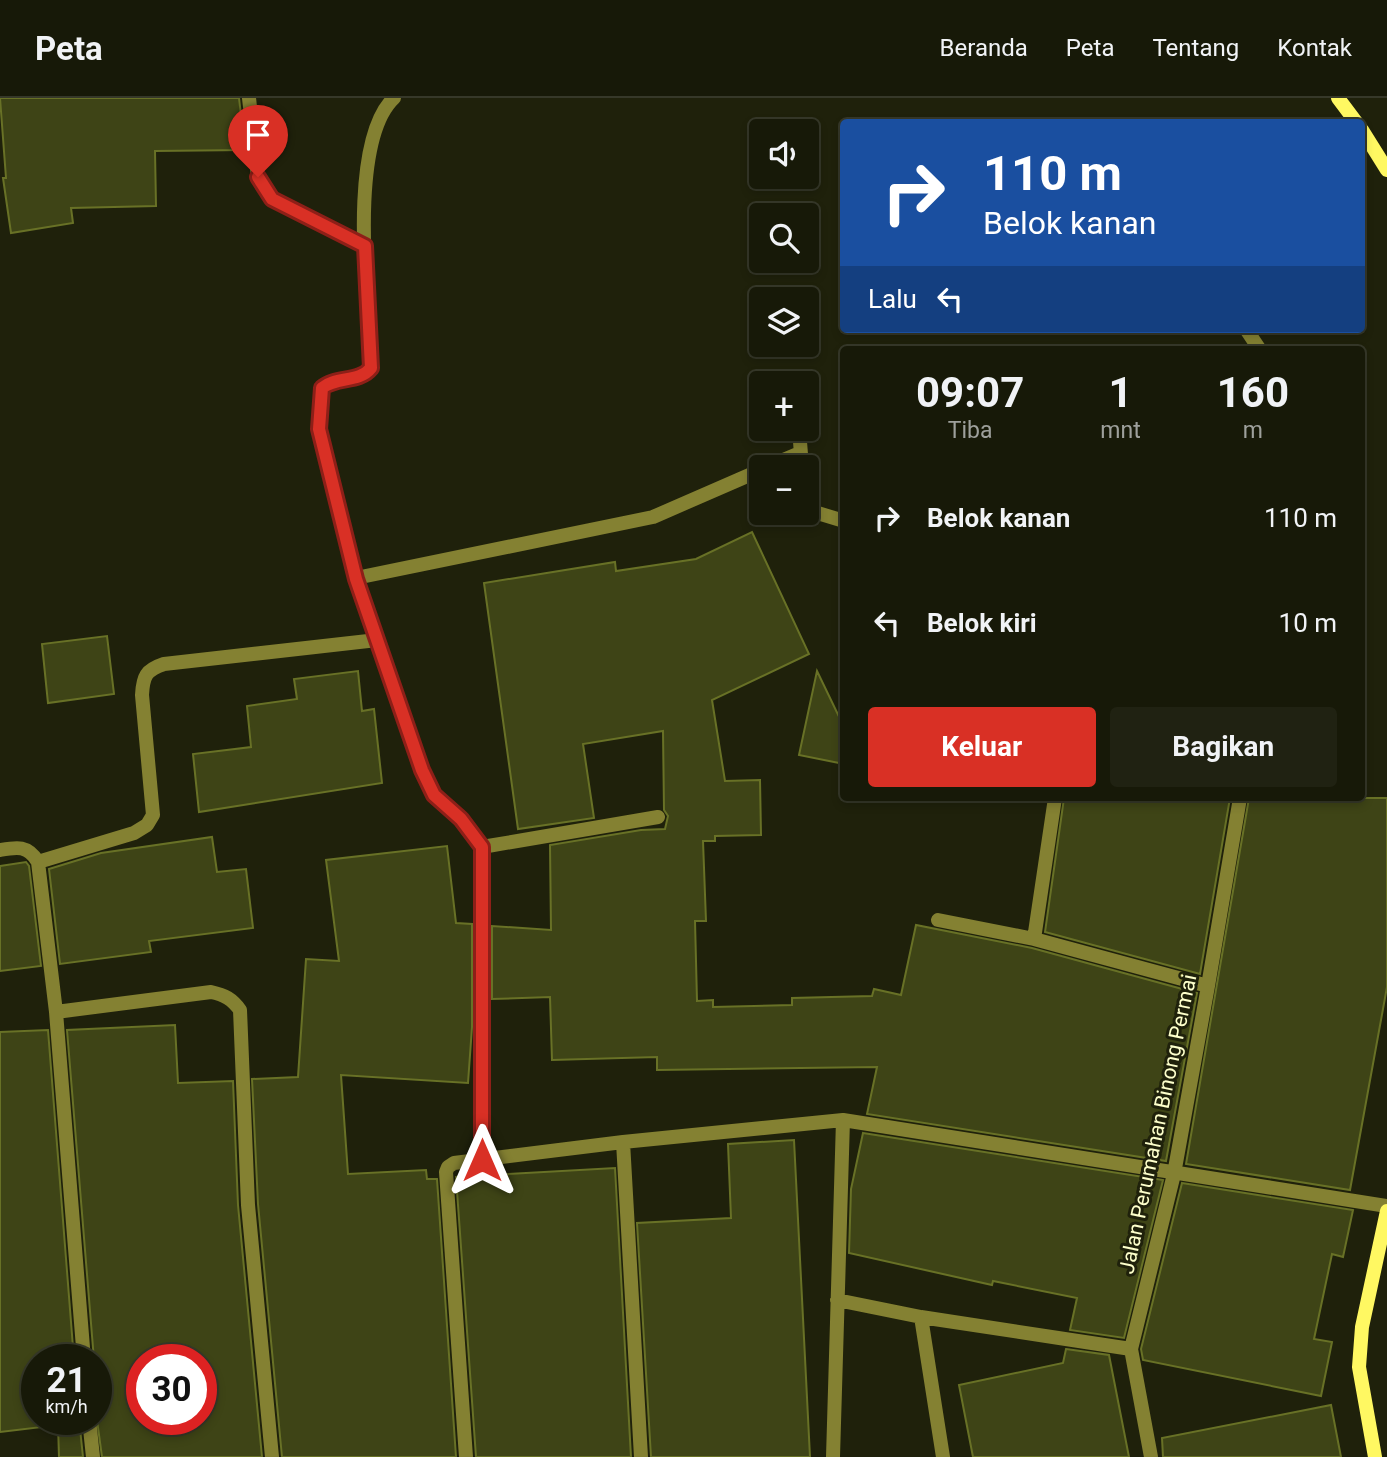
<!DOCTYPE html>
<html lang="id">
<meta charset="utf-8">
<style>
:root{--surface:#171908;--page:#202212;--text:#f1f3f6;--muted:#9ea09c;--line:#363829;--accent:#d93025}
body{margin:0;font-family:Roboto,sans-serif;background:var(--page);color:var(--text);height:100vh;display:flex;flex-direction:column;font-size:26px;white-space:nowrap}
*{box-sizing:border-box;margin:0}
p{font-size:23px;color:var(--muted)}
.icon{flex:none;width:38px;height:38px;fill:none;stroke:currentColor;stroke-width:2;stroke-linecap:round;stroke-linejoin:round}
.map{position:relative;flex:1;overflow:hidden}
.details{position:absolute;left:840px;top:248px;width:525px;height:455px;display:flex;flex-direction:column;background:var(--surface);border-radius:7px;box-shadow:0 4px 10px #0003,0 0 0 2px var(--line)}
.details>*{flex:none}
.banner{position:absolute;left:840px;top:21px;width:525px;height:214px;border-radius:7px;box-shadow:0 4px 10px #0003,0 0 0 2px var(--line);background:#1a4fa0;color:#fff;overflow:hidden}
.tools{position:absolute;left:749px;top:21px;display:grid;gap:14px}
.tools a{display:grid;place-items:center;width:70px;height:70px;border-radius:7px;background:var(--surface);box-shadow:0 4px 10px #0003,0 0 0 2px var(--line);font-size:35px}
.speed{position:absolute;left:21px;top:1246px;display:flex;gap:14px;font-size:35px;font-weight:700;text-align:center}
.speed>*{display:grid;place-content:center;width:91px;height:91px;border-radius:50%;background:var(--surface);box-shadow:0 4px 10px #0003,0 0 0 2px var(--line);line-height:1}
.speed small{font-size:18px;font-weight:400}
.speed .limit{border:10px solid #d22;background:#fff;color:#111}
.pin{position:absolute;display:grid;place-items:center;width:60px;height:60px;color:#fff;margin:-72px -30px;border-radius:50% 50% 50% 0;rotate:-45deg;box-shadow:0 0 7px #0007}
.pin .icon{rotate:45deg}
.me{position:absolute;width:77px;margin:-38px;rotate:0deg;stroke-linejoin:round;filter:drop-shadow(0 0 5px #0008)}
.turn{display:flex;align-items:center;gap:24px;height:147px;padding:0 28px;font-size:32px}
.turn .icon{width:91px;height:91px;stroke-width:2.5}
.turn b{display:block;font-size:49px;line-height:60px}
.then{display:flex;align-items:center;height:66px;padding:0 28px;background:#0003;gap:14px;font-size:26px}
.eta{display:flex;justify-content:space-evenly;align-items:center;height:119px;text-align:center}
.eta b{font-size:42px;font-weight:700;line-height:49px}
.cta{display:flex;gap:14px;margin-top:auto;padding:14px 28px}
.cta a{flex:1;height:80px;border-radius:7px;background:var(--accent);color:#fff;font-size:28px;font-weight:700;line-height:80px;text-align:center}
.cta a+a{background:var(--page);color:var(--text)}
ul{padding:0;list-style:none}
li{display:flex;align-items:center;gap:21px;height:105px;padding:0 28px}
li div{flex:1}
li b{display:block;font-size:26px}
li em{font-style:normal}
header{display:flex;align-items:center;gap:42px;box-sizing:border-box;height:98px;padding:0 35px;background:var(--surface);border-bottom:2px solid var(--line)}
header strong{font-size:33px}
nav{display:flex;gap:38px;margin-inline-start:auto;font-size:24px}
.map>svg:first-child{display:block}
</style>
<header>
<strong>Peta</strong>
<nav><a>Beranda</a><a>Peta</a><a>Tentang</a><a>Kontak</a></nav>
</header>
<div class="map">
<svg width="1387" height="1359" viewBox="0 0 1387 1359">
<rect width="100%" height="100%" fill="#1f210b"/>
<path fill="#3e4416" stroke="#687126" stroke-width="2" fill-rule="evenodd" d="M0 0H239L245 52 155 53 156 108 71 110 73 125 11 135 3 80H6Z
M752 434 809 556 712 602 725 683 760 682 761 737 715 738V743H703L706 823H695L697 903 713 902V909L792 907V900L872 898 874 891 901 897 916 827 1032 850 1197 895 1166 1063 867 1016 877 969 657 972V959L552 962 550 899 492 901V828L551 832 550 747 641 732 665 731 668 718 664 712 663 633 583 646 594 720 518 731 484 485 615 464 616 473 696 461Z
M107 538 114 596 48 605 42 546Z
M358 573 362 613 374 611 382 685 199 714 193 656 251 649 247 608 297 601 294 581Z
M817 573 844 629V666L799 657Z
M1064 700H1230L1200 876 1045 834Z
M1249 700H1387V889L1350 1092 1186 1066Z
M212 739 217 774 246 771 253 830 149 843 151 854 60 866 49 771 101 755Z
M447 748 456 825 472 826V929L468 985 341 977 348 1076 426 1072 427 1081H437L456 1359H282L258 1106 252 981 298 979 306 861 339 863 326 762Z
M26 764 29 768 41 868 0 873V768Z
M175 927 178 985 233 983 238 1107 262 1359H102L96 1315V1262H94L67 932ZM142 1262H201V1321H142Z
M48 932 74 1262H37V1321H79L83 1359H59L58 1327 0 1334V934Z
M863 1035 1163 1082 1124 1240 1070 1232 1077 1200 993 1183 992 1187 849 1155 851 1091Z
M794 1042 810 1359H651L637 1125 731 1120 728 1046Z
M615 1070 631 1359H476L456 1079Z
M1182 1085 1353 1112 1343 1159 1332 1156 1314 1241 1332 1244 1321 1298 1143 1262 1141 1251Z
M1066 1251 1109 1257 1129 1359H973L959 1287 1063 1265Z
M1331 1307 1341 1359H1163L1162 1340Z"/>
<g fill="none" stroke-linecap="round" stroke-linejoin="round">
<path stroke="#848132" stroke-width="14" d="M249 0 258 79 272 101 365 148
M394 0C347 44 368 207 371 270 359 285 336 279 322 290L319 331 356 480 422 672 434 697 461 721 482 749V1061
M1246 231 1260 252
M799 331 802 369
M767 369 800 355
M807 399 811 413 844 423
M356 480 653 419 761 372
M482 749 658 719
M0 752C17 749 28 747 38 764L56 914 84 1262
M38 764 134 735 147 727 153 717 142 597C143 578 146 572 164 566L377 542
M938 822 1034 841 1208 888
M1034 841 1055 700
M56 914 211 894C225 897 232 901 240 912L248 1107 272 1359
M623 1044 641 1359
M837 1202 921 1219 1131 1251
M921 1219 943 1359
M89 1321 93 1359
M466 1359 446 1074 448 1069 454 1065 623 1044 843 1022 1387 1108
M833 1359 843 1022
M1151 1359 1131 1251 1174 1076 1208 888 1240 700"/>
<path stroke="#fff862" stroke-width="14" d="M1338 0 1356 24
M1362 32 1387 72
M1375 1359 1359 1269 1362 1229 1387 1113"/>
</g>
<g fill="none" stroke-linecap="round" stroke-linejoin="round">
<defs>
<path id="route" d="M258 79 272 101 365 148 371 270C359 285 336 278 322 290L319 331 356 481 422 672 434 697 461 721 482 749V1062"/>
</defs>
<use href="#route" stroke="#8d1f18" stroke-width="18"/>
<use href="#route" stroke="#d93025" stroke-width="12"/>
</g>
<g text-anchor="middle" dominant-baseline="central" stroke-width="6" stroke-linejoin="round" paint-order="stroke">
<g font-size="21" fill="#fdffcb" stroke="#1f210b">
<text transform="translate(1158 1026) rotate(-78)">Jalan Perumahan Binong Permai</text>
</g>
</g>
</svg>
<div class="tools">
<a><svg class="icon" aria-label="sound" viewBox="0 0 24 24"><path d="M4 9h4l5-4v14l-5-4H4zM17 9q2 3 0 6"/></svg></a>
<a><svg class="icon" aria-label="search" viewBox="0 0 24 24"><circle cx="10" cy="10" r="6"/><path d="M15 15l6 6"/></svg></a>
<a><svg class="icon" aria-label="layers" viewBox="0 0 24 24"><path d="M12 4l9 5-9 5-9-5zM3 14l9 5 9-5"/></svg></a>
<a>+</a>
<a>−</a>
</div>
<div class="speed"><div>21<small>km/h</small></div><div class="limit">30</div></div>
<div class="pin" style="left:258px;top:79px;background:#d93025"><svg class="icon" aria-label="arrive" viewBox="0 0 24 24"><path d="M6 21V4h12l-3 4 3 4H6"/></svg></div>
<svg class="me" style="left:482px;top:1062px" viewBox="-20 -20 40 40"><path d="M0-17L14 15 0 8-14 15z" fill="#d93025" stroke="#fff" stroke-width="4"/></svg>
<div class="banner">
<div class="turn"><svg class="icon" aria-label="right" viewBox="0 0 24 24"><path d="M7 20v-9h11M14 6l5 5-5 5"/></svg><div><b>110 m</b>Belok kanan</div></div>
<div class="then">Lalu<svg class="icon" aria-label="left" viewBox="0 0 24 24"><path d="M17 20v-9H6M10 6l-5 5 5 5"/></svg></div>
</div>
<section class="details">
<div class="eta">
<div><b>09:07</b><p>Tiba</p></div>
<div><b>1</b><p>mnt</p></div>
<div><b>160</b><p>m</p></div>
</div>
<ul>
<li><svg class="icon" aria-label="right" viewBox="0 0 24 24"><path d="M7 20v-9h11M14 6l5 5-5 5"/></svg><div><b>Belok kanan</b></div><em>110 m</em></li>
<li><svg class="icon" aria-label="left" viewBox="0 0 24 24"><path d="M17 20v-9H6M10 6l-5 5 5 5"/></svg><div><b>Belok kiri</b></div><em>10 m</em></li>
</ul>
<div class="cta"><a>Keluar</a><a>Bagikan</a></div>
</section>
</div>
